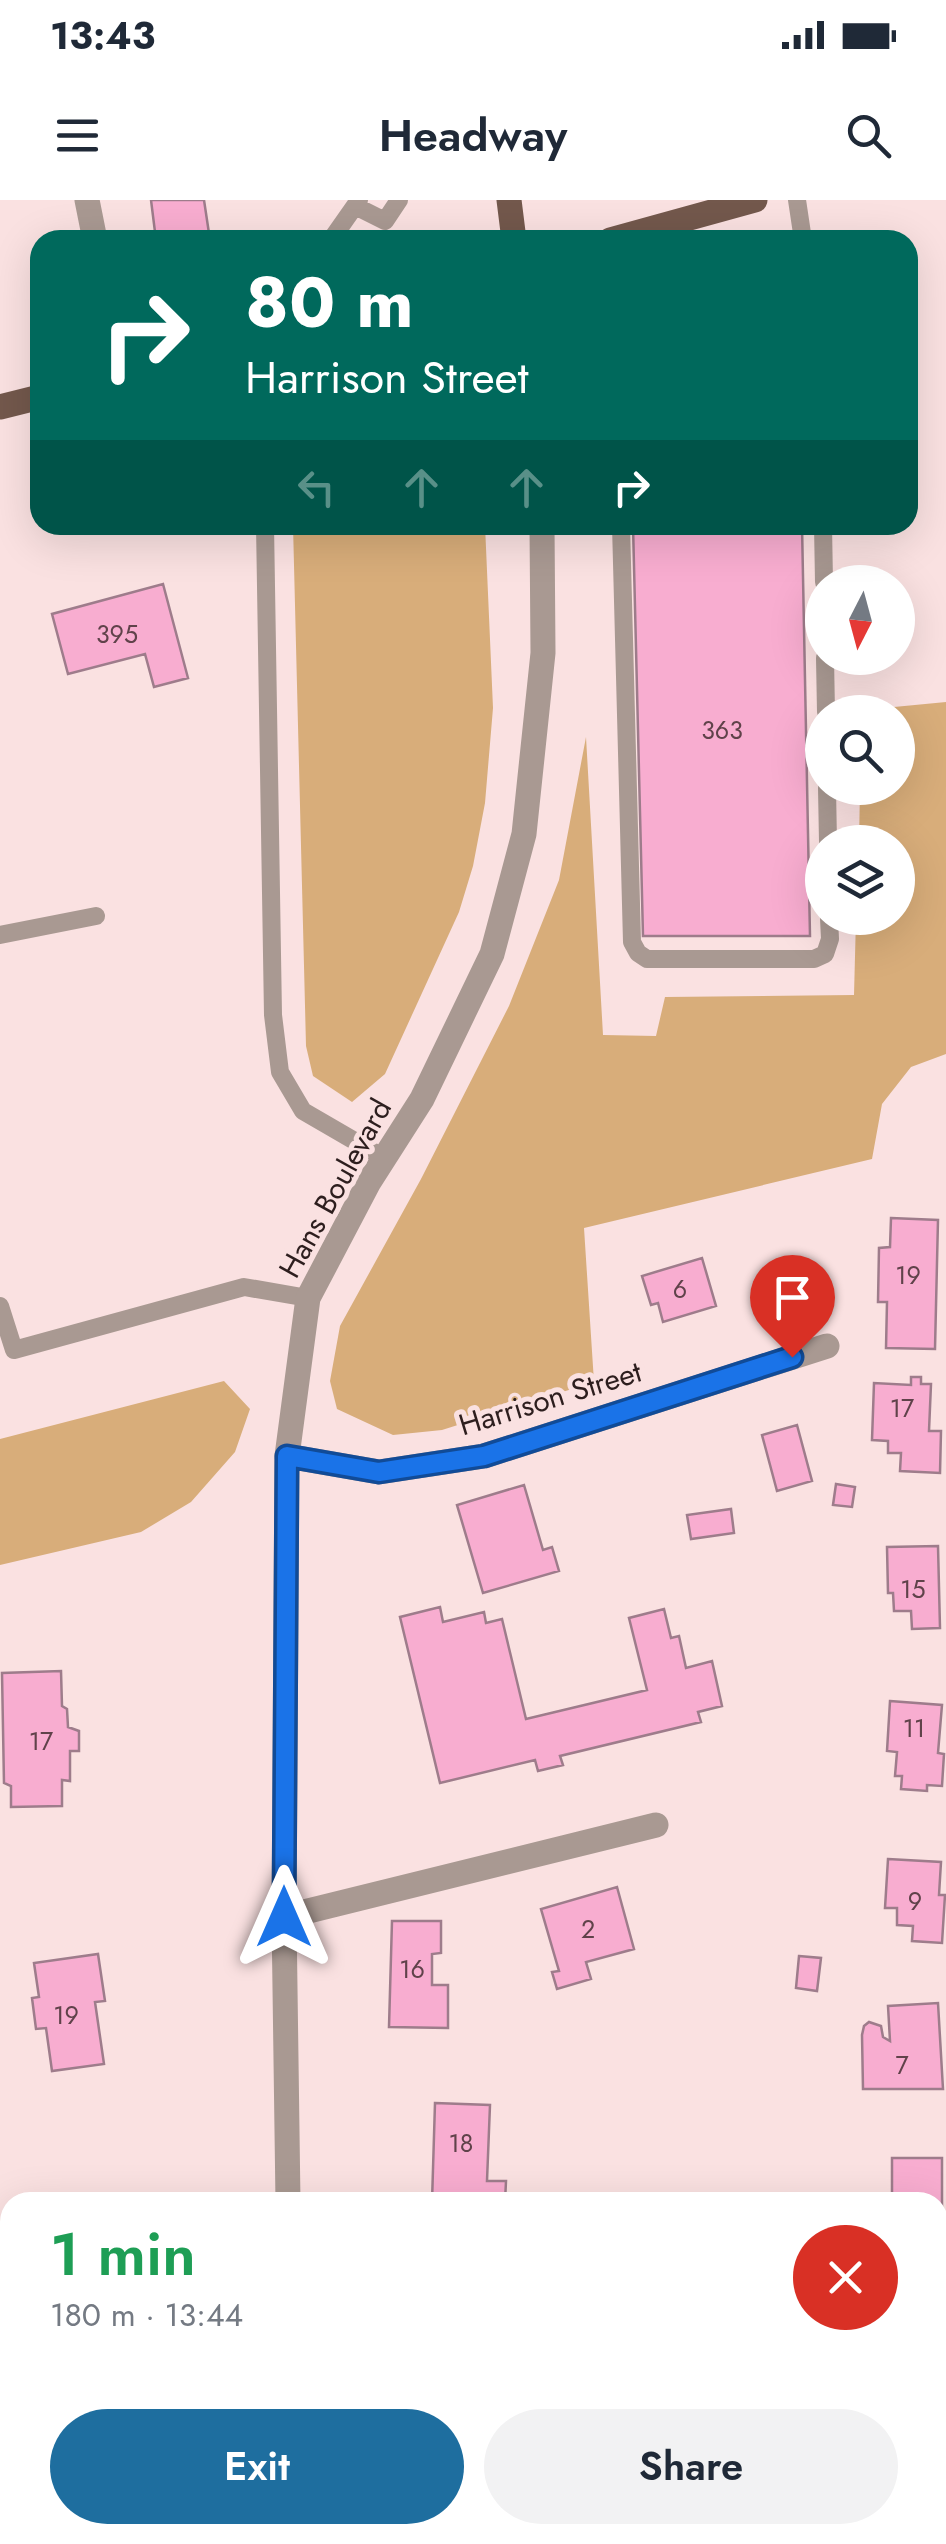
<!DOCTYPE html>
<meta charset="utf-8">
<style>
:root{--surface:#fff;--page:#f2f2f3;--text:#1f2937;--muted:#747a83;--accent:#1e6e9f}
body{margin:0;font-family:Jost,sans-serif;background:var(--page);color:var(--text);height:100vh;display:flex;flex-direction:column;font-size:38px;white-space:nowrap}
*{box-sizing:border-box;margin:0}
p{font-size:32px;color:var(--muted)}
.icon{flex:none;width:55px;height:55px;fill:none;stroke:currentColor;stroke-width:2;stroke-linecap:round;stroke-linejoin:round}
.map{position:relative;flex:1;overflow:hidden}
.panel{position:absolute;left:0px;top:1992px;width:948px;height:352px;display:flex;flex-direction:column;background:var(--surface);border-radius:30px 30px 0 0;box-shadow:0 10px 40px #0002}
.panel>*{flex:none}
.banner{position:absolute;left:30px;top:30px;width:888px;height:305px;border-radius:30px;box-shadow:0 10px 40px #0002;background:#00695c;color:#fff;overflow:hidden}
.needle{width:65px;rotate:186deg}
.buttons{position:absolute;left:805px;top:365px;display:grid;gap:20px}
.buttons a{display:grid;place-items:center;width:110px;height:110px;border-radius:50%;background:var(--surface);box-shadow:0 10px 40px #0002;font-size:50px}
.pin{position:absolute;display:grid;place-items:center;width:85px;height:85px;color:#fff;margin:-102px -42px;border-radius:50% 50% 50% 0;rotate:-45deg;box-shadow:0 0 10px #0007}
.pin .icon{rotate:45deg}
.me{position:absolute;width:110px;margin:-55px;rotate:0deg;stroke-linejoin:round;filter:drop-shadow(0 0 8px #0008)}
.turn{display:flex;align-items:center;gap:35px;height:210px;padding:0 50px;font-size:45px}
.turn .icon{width:130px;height:130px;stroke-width:2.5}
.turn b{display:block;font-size:70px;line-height:85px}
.lanes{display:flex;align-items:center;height:95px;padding:0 50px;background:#0003;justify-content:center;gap:50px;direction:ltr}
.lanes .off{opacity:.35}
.round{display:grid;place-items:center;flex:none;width:105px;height:105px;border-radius:52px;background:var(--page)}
.head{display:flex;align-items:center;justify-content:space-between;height:170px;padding:0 50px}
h1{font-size:60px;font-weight:600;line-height:75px;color:#1e9e55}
.button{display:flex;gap:20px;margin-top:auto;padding:20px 50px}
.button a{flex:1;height:115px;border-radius:60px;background:var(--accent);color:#fff;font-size:40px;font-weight:600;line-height:115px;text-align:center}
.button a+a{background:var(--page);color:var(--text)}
.status{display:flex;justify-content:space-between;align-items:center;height:70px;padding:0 50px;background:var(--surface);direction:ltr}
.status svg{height:28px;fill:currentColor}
header{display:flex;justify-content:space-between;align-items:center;height:130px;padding:0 50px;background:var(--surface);font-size:45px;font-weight:600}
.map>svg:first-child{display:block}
</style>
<div class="status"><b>13:43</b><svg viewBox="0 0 49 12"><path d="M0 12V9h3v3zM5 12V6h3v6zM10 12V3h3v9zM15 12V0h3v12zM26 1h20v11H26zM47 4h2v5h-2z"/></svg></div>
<header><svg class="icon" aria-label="menu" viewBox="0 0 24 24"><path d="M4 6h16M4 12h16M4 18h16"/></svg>Headway<svg class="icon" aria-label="search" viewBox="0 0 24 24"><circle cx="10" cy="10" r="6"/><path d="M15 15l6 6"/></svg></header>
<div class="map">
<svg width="946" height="2344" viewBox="0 0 946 2344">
<rect width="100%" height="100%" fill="#fae1e1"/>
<path fill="#d8ad7a" d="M293 325H485L493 508 485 603 473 666 459 712 385 874 352 902 313 876 306 846Z
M946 502V854L911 867 882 904 872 959 584 1028 594 1182 442 1230 393 1235 337 1209 330 1181 340 1126 421 979 509 806 559 680 586 537 603 835 656 836 665 797 854 795 856 718H898V642H859L860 588H898V512H863V510Z
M224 1181 250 1209 235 1252 191 1302 141 1332 0 1365V1239Z"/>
<path fill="#f8add0" stroke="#9e7c8b" stroke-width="2.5" d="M151 0H204L210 40H156Z
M633 325H802L810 736H643Z
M163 384 188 478 154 487 145 454 68 474 52 414Z
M891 1018 938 1020 935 1149 886 1148 887 1102H878L879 1048 890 1047Z
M702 1058 716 1106 663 1122 658 1103 651 1105 642 1076Z
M911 1177H921V1184H931L929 1231H941L940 1273 900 1271 901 1253H888V1241L872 1240 874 1183 911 1185Z
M797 1225 812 1281 777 1291 762 1235Z
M836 1284 855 1287 852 1307 833 1305Z
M524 1285 543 1350 552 1347 559 1371 483 1393 457 1305Z
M731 1309 734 1333 691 1339 687 1315Z
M938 1346 940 1428 912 1429 911 1411H894L893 1393H888L887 1347Z
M440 1407 443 1422 484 1412 486 1423 502 1419 526 1519 647 1490 629 1418 664 1409 671 1438 679 1436 686 1468 712 1461 722 1506 698 1512 701 1522 560 1556 563 1565 538 1571 535 1560 440 1583 400 1417Z
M61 1471 62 1506 67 1509 68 1527 79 1531V1551H70V1581L62 1580V1606L11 1607V1586L4 1583 2 1473Z
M890 1501 942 1505 938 1553 944 1554 942 1586 927 1585V1591L901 1589 902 1576H895L897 1552 887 1551Z
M888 1659 941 1662 939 1695H945L942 1743 912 1741 913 1726 897 1725V1708H885Z
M617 1687 634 1749 586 1762 591 1779 557 1789 552 1772 559 1771 541 1709Z
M392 1721H441V1753L432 1754V1785H448V1828L389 1827Z
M98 1754 105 1801 95 1802 104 1864 52 1871 46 1828 36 1829 32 1798 39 1797 34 1763Z
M799 1756 821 1758 817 1791 796 1788Z
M938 1803 943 1889H863L862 1835 864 1826 869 1822 881 1826 883 1837 890 1841 888 1806Z
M435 1903 490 1905 487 1981H506L505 2002H432Z
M892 1958H942V2042H938V2002H892Z
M938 2109H942V2126H946L945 2209H938Z
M0 2262 10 2287V2335H24L27 2344H0Z
M946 2267V2344H916L915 2336 907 2335H938V2268Z
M393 2335H466L465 2344 393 2341Z"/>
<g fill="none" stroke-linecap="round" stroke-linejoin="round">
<path stroke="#a99992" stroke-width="18" d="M797 0 803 40
M355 6 385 21 399 0
M331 40 359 0
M265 325 273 815 280 872 303 911 384 958
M621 325 632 742 638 753 647 759H814L825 754 830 739 829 718
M823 325 824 382
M825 458 826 512
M827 588 828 642
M0 735 96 716
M0 1106 14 1150 244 1087 308 1098"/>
<path stroke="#a99992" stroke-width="25" d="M87 0 95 40
M287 1256 379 1272 484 1256 827 1146
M284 1717 656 1625
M4 2133 10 2148
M78 2335 81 2344"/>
<path stroke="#a99992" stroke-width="25" d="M288 2002 284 1717 287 1256 308 1098 369 982 422 899 492 754 524 634 543 453 542 325
M297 2335V2344"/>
<path stroke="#73584c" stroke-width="25" d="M509 0 514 40
M610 40 755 0
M0 207 40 197"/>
</g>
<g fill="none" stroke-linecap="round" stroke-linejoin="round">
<defs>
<path id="route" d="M284 1717 287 1256 379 1272 484 1256 792 1157"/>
</defs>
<use href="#route" stroke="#114b97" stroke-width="25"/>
<use href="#route" stroke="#1a73e8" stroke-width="18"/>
</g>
<g text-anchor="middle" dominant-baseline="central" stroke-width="10" stroke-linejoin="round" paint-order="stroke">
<g font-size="25" fill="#60424a">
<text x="117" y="434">395</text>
<text x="722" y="530">363</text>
<text x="908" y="1075">19</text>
<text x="680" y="1089">6</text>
<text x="902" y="1208">17</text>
<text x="913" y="1389">15</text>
<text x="914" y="1528">11</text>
<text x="41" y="1541">17</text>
<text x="915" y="1701">9</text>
<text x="588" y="1729">2</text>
<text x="412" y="1769">16</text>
<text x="66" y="1815">19</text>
<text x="902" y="1865">7</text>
<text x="461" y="1943">18</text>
</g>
<g font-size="30" fill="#2d1e1e" stroke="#fae1e1">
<text transform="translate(335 988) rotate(-61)">Hans Boulevard</text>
<text transform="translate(550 1198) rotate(-17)">Harrison Street</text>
</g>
</g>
</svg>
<div class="buttons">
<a><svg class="needle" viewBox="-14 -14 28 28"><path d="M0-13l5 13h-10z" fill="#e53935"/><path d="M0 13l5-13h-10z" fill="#747a83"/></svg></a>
<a><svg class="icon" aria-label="search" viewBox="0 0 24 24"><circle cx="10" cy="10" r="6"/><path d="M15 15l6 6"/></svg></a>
<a><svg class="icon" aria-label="layers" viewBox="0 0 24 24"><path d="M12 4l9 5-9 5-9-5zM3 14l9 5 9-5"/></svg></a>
</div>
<div class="pin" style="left:792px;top:1157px;background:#d93025"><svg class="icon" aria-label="arrive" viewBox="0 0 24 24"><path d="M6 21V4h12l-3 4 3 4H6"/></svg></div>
<svg class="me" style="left:284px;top:1717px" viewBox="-20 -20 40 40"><path d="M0-17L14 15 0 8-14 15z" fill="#1a73e8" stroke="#fff" stroke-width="4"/></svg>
<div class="banner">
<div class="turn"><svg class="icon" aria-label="right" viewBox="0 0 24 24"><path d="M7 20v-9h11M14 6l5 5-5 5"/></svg><div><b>80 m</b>Harrison Street</div></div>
<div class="lanes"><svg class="icon off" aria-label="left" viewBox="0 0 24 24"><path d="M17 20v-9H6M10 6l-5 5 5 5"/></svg><svg class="icon off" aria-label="ahead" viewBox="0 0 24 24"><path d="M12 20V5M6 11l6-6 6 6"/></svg><svg class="icon off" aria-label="ahead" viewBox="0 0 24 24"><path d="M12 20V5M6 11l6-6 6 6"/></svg><svg class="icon" aria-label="right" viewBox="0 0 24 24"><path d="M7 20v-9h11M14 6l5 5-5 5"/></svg></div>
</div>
<section class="panel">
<div class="head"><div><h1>1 min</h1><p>180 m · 13:44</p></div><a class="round" style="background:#d93025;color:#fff"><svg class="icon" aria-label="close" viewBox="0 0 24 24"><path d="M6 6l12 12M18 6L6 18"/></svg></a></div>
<div class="button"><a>Exit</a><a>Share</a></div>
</section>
</div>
